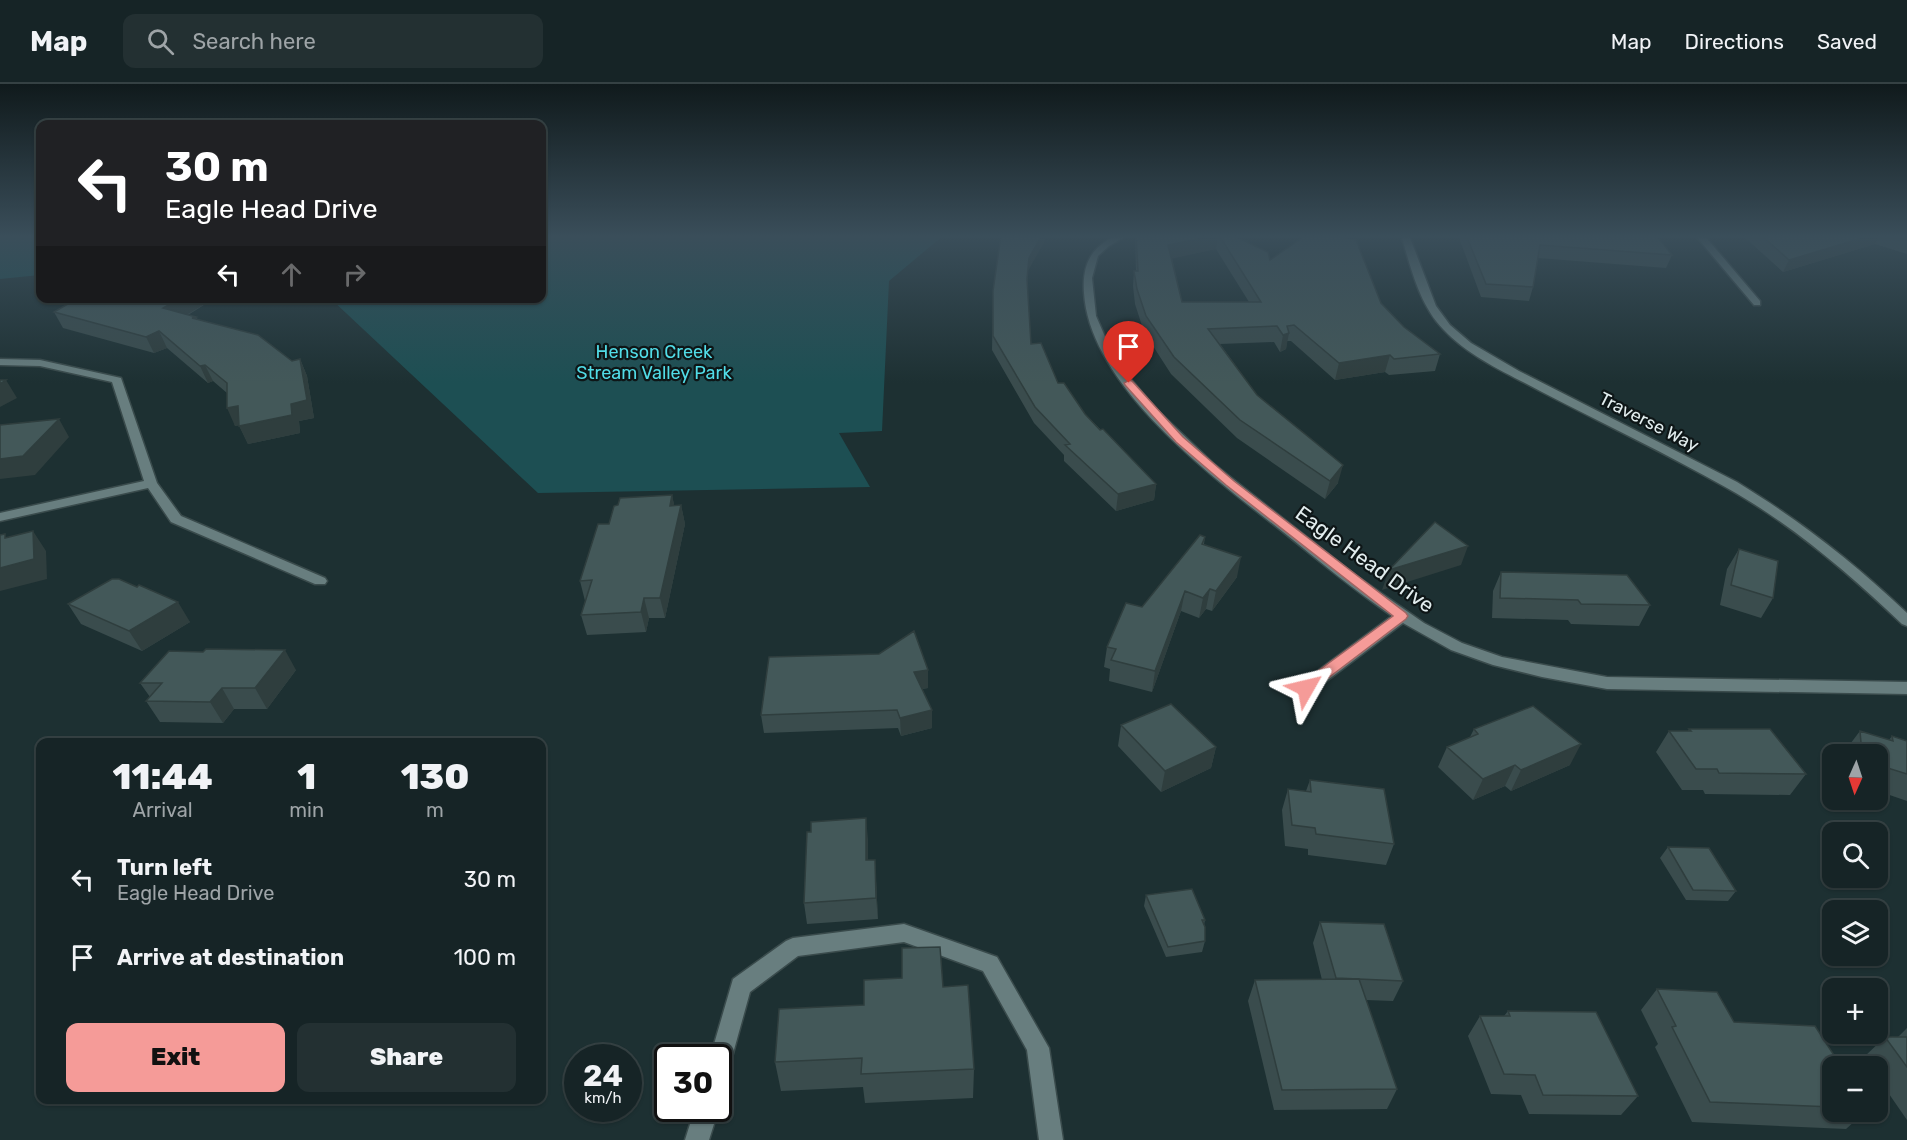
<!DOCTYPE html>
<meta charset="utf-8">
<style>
:root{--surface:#162426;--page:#233032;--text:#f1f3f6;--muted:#9ea4a7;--line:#354143;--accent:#f59b98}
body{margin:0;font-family:Rubik,sans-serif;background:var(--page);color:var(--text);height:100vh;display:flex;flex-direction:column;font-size:22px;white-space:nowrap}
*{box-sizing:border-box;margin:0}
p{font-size:20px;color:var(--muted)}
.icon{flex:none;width:33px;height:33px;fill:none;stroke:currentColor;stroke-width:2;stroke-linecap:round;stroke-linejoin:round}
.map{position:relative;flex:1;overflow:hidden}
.panel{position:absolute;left:36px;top:654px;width:510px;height:366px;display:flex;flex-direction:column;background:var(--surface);border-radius:12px;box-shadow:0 2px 4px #0004,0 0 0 2px var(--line)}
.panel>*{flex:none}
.top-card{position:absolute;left:36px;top:36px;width:510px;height:183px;border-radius:12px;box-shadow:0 2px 4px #0004,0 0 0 2px var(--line);background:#202124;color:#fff;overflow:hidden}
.needle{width:39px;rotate:183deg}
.controls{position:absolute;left:1822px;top:660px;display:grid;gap:12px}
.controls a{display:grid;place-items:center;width:66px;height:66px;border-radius:12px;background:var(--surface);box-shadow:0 2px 4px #0004,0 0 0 2px var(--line);font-size:30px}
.speed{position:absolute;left:564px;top:960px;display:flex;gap:12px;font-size:30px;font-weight:700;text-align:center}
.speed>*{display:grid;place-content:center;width:78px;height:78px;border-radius:50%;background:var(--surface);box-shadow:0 2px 4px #0004,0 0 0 2px var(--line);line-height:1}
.speed small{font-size:15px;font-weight:400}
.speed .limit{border:3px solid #111;border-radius:9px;background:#fff;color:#111}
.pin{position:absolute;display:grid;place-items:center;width:51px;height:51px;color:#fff;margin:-62px -26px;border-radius:50% 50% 50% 0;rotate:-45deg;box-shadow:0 0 6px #0007}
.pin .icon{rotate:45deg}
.me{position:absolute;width:66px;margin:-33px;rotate:53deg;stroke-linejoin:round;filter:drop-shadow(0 0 4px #0008)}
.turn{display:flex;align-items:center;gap:21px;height:126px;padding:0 30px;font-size:27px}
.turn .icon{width:78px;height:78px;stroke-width:2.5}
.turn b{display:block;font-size:42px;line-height:51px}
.lanes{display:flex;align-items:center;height:57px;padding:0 30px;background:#0003;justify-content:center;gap:30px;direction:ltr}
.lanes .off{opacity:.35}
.eta{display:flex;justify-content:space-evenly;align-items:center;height:102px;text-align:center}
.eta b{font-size:36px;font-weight:800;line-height:42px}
.button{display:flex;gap:12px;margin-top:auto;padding:12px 30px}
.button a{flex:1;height:69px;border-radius:12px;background:var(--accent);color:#111;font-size:24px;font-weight:800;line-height:69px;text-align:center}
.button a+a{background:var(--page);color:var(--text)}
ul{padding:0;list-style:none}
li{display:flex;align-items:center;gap:18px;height:78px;padding:0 30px}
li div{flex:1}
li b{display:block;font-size:22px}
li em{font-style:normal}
header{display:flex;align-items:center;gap:36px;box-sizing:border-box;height:84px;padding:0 30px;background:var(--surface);border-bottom:2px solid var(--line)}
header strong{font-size:28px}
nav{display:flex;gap:33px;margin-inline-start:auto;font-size:21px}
.search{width:420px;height:54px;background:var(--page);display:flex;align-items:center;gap:15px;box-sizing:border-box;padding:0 21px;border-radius:12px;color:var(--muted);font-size:22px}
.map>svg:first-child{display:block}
</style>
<header>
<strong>Map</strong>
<div class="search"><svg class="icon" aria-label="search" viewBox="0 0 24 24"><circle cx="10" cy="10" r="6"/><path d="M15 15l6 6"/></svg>Search here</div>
<nav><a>Map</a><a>Directions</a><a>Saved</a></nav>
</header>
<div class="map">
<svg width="1907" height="1056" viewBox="0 0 1907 1056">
<rect width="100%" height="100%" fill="#1d3032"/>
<path fill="#1d4f53" d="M0 151H40V191L0 195Z
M542 151H944L889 197 882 347 839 349 870 403 538 409 331 215 542 214Z"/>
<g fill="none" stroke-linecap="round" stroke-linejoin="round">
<defs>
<path id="lane" d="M904 840 997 873 1049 964 1063 1056H1039L1027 966 983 887 904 858 798 872 750 908 729 984 726 992 718 995V974H710L733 895 786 857 793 854Z
M718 1023 719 1024 709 1056H685L695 1024Z"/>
<path id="street" d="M1117 151H1128L1109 162 1098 172 1092 194 1096 232 1110 264 1129 293 1155 324 1215 381 1355 491 1424 539 1462 559 1502 573 1607 593 1907 598V610L1607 605 1542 593 1493 581 1451 566 1403 539 1312 608H1300L1298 604 1300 600 1392 532C1354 506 1319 477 1283 448 1214 394 1090 303 1084 209 1082 180 1091 163 1117 151Z
M1401 151H1409L1436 222 1450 241 1471 259 1519 287 1737 398C1802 438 1851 476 1907 529V542L1902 540C1848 489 1793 441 1727 404 1667 370 1604 340 1542 308 1509 290 1470 274 1443 245 1419 220 1411 184 1401 151Z
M1695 151H1704L1760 217V221H1754Z
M0 275 40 276 121 294 157 399 181 432 325 494 327 497 325 500H315L171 438 148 404 0 437V429L144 397 112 298 40 282 0 281Z"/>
</defs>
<use href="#lane" stroke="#3a4b4c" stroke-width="3"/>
<use href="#street" stroke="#3a4b4c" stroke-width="3"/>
<use href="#lane" fill="#687e7f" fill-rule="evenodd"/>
<use href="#street" fill="#687e7f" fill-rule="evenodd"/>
</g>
<path fill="#3a4c4d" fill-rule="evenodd" d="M1135 151H1232L1270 176 1381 219 1404 243 1440 270 1435 287 1389 291 1385 288 1335 296 1291 257H1287L1286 265 1280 268 1274 258 1220 260 1257 311 1338 399 1325 415 1237 354 1171 290 1144 248 1135 220 1133 202 1134 187H1136ZM1216 165 1249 218H1182L1172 174Z
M1458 151H1656L1672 171 1666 184 1538 174 1533 203 1529 217 1481 213Z
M1742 151H1907V170L1875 160 1783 188Z
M1028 187 1027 199 1031 260 1058 299 1085 330 1156 400 1154 416 1116 427 1064 377V371L1034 339 992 266 993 207Z
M78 214H215L188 231 196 233 198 236 292 277 300 275 307 292 314 334 299 337 300 349 248 360 239 341 235 342 227 309 213 297 208 299 167 264 154 269 63 244 54 228Z
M672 411 674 421H681L685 440 665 534H649L646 548 587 551 581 531 585 517 580 497 609 440Z
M1205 453 1204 460 1237 493 1212 527 1206 525 1199 534 1181 527 1152 608 1109 597 1110 585 1104 583 1107 563 1142 523Z
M1739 465 1773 514 1761 534 1720 521 1727 485Z
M1501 488 1650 521 1639 542 1571 540 1568 536 1492 534 1493 507Z
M137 503 190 538 142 567 81 540 68 520Z
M879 570 928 604 922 605 932 626V644L901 652 898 644 764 649 761 631Z
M296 586 267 625H234L223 639 160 638 146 617 150 613 140 599Z
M1121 641 1216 663 1211 684 1161 708 1118 662Z
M1474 645 1570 681 1511 707 1505 702 1473 716 1438 683 1447 663 1470 653Z
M1689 645 1806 690 1790 711 1705 710 1703 706H1682L1656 668 1669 647H1688Z
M1860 647 1889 656 1892 652 1907 657V717L1878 707V670H1844V668Z
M1310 696 1394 760 1386 781 1308 771V765L1285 762 1282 726 1288 705 1306 707Z
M868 755V776H875L878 835 807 840 804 819Z
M1668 763 1736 807 1728 817 1686 816 1660 774Z
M1146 811 1205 836 1204 841 1205 857 1202 868 1166 873 1144 822Z
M1320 838 1403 897 1393 917 1366 916 1397 1005 1387 1025 1274 1026 1248 917 1255 896H1322L1313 859Z
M943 903 974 985 973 1014 865 1019 863 1003 781 1007 775 978 864 921Z
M1657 905 1734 938 1833 982V1028H1865L1846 1045 1692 1038 1655 963 1658 960 1641 926Z
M1508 927 1638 1012 1621 1031 1529 1030 1521 1011 1491 1010 1468 952 1480 932H1504Z
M1907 944V1036L1878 994V982H1870L1864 973 1885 953H1898Z"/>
<path fill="#2f3e3e" d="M1042 151H1048L1028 187 1026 209 1029 174Z
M1216 151H1218L1216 165 1166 176 1168 161Z
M1872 151H1880L1875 160 1783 188 1789 176Z
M181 214H215L171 240 163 224Z
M159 247 167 264 154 269 146 253Z
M1289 249 1286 265 1280 268 1283 251Z
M1390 271 1385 288 1335 296 1339 279Z
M300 275 307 292 314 334 299 337 300 349 248 360 239 342 291 320Z
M205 281 213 297 208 299 200 282Z
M6 296 17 314 0 323V300Z
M238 322 247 340 235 342 227 324Z
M59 335 69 353 35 391 0 395V375Z
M1343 381 1338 399 1325 415 1330 397Z
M1156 400 1154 416 1116 427 1118 410Z
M672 411 676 430 670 422Z
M681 421 685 440 665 534 660 514Z
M33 447 46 467 47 495 0 507V484Z
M1468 462 1461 481 1382 506 1389 486Z
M1241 473 1237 493 1212 527 1216 507Z
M1210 505 1206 525 1199 534 1203 514Z
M1185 507 1181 527 1152 608 1155 587Z
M644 514 649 534 646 548 641 528Z
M178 518 190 538 142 567 129 547Z
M285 566 296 586 267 625 255 604Z
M928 586V604L915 606 914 588Z
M222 604 234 625 223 639 210 618Z
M932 626V644L901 652 900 634Z
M1581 660 1570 681 1511 707 1521 686Z
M1216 663 1211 684 1161 708 1165 687Z
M1515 681 1505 702 1473 716 1483 695Z
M866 734 868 755V797L866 776Z
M875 776 876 797 878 835 876 814Z"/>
<path fill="#435859" stroke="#2f3e3e" stroke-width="1.5" d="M1001 151H1042L1029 174 1027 195 1031 260 1041 259 1058 299H1064L1085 330 1100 346 1103 345 1156 400 1118 410 1065 361 1070 360 1035 323 993 252V207Z
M1136 151H1216L1168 161 1182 218H1261L1219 151H1232L1268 168 1270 176 1306 151H1332L1356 156 1381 219 1404 243 1440 270 1394 275 1390 271 1339 279 1294 241 1287 242 1289 249 1283 251 1277 242 1208 245 1257 311 1343 381 1330 397 1240 336 1174 273 1146 232 1137 205 1134 187H1138Z
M1466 151H1656L1672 171 1540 161 1533 203 1486 200Z
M1761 151H1872L1789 176Z
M1892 151H1907V156Z
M78 214H181L163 224 196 233 192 234 258 251 292 277 300 275 307 316 291 320 292 331 239 342 238 322 227 324V299L205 281 200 282 159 247 146 253 54 228Z
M0 296H6L0 300Z
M59 335 23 372 0 375V341Z
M672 411 670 422 681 421 660 514H644L641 528 581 531 592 496 580 497 598 440H609L614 422 618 421 620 414Z
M1435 438 1468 462 1389 486Z
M33 447 34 475 0 484V451L5 450V454Z
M1200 451 1205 453 1202 460 1241 473 1216 507 1210 505 1203 514 1185 507 1155 587 1111 576 1116 565 1107 563 1126 519 1142 523Z
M1739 465 1778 477 1773 514 1731 501Z
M1501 488 1627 491 1650 521 1581 520 1578 516 1500 514Z
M112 495H119L137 503 139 501 178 518 129 547 68 520Z
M914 547 928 586 914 588 932 626 900 634 897 626 761 631 769 573 879 570Z
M206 565 285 566 255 604H222L210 618 146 617 162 599H140L169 567 203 568Z
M1171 620 1216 663 1165 687 1121 641Z
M1533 622 1581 660 1521 686 1515 681 1483 695 1447 663 1478 650 1474 645Z
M1689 645H1770L1806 690 1719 689 1717 685H1696L1669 647H1691Z
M1860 647 1893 657 1892 652 1907 657V690L1878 681V670H1862Z
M1310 696 1384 705 1394 760 1316 750 1315 744 1292 741 1288 705 1311 708Z
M866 734V776H875L876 814 804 819 807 748H811V738Z
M1668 763 1709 764 1736 807 1693 806Z
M1192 805 1205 836H1202L1205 843V857L1168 863 1146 811Z
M1320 838 1384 840 1403 897 1336 894Z
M940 863 943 903 968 901 974 985 861 990 862 974 775 978 779 925 864 921V896L902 894V864Z
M1359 895 1397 1005 1282 1006 1255 896Z
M1657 905 1717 908 1734 938 1815 942 1841 982H1833V1023L1710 1018 1672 943 1676 942Z
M1508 927 1596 928 1638 1012 1543 1011 1535 991 1504 990 1480 932H1510Z
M1885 953H1907V983Z"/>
<linearGradient id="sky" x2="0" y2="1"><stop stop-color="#101a1c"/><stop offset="0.51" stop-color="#3a4e5a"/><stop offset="1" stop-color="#3a4e5a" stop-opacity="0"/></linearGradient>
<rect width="1907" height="299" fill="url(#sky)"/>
<path fill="#f59b98" stroke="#9f6563" stroke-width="1.5" d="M1129 296 1132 297 1183 353 1234 397 1406 529 1408 532 1406 535 1311 607H1300L1298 604 1300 600 1393 532 1226 401 1176 358 1125 301 1124 299Z"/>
<g text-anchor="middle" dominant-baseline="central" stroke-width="4.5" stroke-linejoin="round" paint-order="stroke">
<g font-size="18" fill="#51dce7" stroke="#0e1617">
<text x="654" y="268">Henson Creek<tspan x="654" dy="21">Stream Valley Park</tspan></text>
</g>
<g font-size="18" fill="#e2edee" stroke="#0e1617">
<text transform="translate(1649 338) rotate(27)">Traverse Way</text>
</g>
<g font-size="21" fill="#e2edee" stroke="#0e1617">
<text transform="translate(1365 475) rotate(36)">Eagle Head Drive</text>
</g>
</g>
</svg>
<div class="controls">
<a><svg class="needle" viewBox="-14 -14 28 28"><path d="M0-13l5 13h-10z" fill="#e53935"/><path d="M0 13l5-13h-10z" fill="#9ea4a7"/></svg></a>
<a><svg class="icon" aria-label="search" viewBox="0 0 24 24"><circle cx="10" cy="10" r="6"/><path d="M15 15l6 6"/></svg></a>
<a><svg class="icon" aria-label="layers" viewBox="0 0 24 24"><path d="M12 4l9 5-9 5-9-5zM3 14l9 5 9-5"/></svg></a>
<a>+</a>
<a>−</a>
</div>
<div class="speed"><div>24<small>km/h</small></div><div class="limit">30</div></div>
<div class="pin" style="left:1129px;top:299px;background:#d93025"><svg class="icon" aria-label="arrive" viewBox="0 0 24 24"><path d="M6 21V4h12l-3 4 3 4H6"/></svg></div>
<svg class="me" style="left:1306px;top:604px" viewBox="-20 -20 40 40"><path d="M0-17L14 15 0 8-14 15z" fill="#f59b98" stroke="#fff" stroke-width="4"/></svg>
<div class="top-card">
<div class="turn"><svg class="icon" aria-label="left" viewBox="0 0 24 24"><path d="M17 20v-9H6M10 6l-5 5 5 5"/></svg><div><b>30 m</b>Eagle Head Drive</div></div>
<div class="lanes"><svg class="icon" aria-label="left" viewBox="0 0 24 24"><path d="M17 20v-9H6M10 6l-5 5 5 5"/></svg><svg class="icon off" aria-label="ahead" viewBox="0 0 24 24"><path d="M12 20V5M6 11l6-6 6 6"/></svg><svg class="icon off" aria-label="right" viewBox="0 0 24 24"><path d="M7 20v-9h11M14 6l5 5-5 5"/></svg></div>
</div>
<section class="panel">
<div class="eta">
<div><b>11:44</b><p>Arrival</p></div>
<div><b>1</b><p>min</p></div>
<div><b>130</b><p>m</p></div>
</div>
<ul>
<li><svg class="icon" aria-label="left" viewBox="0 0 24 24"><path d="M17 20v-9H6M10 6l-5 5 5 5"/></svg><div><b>Turn left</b><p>Eagle Head Drive</p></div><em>30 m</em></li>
<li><svg class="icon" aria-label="arrive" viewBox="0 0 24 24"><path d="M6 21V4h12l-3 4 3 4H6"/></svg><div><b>Arrive at destination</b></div><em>100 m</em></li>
</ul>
<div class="button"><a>Exit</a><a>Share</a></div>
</section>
</div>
